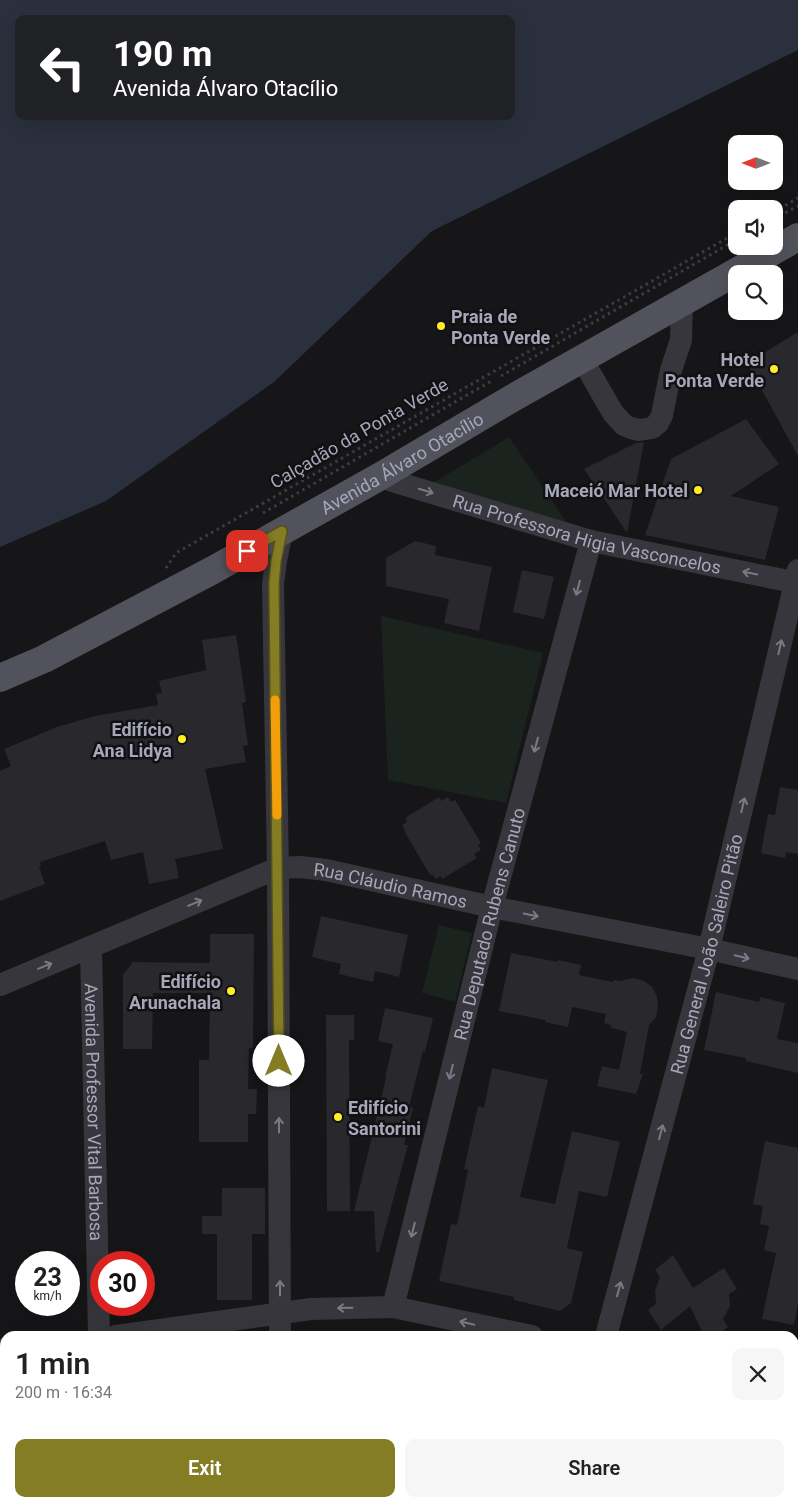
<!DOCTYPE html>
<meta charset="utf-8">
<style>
:root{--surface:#fff;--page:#f6f6f6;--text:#222;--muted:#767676;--accent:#857d24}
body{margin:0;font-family:Roboto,sans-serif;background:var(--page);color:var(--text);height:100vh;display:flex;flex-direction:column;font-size:19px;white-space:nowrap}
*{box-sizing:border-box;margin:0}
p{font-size:16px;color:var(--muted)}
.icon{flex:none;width:28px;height:28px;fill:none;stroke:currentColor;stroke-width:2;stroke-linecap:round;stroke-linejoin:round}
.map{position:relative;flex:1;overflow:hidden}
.sheet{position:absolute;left:0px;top:1331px;width:799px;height:176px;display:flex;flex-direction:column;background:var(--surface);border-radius:15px 15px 0 0;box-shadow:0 5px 20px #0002}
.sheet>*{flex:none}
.guide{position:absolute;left:15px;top:15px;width:500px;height:105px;border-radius:10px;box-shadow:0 5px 20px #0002;background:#202124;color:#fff;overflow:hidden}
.needle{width:32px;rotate:270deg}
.controls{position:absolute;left:728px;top:135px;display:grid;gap:10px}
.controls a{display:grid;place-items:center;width:55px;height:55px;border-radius:10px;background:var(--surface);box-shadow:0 5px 20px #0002;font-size:25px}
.speed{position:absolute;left:15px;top:1251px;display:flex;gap:10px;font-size:25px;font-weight:700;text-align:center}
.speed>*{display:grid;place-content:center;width:65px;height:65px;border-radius:50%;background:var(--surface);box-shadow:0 5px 20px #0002;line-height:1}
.speed small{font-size:12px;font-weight:400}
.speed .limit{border:8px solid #d22;background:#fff;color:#111}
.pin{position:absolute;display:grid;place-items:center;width:42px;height:42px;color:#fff;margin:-21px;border-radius:10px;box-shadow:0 2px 8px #0006}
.me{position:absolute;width:55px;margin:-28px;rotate:0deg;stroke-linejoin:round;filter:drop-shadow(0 0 4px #0008)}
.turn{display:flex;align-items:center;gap:18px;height:105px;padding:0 15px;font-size:22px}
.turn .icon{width:65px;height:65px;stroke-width:2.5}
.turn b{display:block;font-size:35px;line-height:42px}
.round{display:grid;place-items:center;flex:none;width:52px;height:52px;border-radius:10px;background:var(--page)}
.headline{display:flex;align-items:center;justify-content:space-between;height:85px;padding:0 15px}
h1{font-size:30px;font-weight:600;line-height:38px}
.cta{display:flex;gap:10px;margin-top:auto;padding:10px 15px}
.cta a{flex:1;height:58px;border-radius:10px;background:var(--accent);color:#fff;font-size:20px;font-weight:600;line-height:58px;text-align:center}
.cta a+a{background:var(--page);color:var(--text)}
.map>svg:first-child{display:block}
</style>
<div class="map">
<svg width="798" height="1507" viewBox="0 0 798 1507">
<rect width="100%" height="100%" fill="#161518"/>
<path fill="#222125" d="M0 1360H5V1502L88 1503V1507H0Z"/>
<path fill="#1b231e" d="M509 437 574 533 428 486Z
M381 616 543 653 506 803 388 780Z
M439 925 472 933 455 1002 422 993Z
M584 1502 778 1503 777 1507H583Z"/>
<path fill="#2a303d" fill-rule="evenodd" d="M0 0H798V50L432 231 274 382 106 501 0 547ZM19 19H511V116H19Z"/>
<path fill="#29282c" d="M798 332V456L747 363Z
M746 419 779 464 731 496 779 507 765 560 645 535 671 459Z
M644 442 627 533 584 469 636 443Z
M415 541 436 546 435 555 492 567 479 631 444 623 449 599 386 586V558Z
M522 570 554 577 544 619 513 612Z
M236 635 246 702 242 703 248 745 243 746 246 762 205 769 223 849 175 859 179 878 149 884 143 852 111 860 105 841 40 862 41 866 39 867 45 884 0 901V771L11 766 4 749 57 727 95 716 158 705 156 694 162 693 159 681 206 670 202 640Z
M780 787 798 790V854L786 852 785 858 761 853 768 814 775 815Z
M439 797 441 801 448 797 451 802 455 800 481 843 478 845 481 850 474 854 477 858 442 879 441 876 436 879 432 874 430 875 404 831 405 830 402 825 407 822 405 818Z
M321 916 408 935 399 977 375 971 373 982 339 974 341 964 312 957Z
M210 934H254L253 1048H249L248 1089H257L256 1114H248V1142H199V1060H209L210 993H153L152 1049H123V975L133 962 210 963Z
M511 953 558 962V960L581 965 579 975 613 982 614 980 620 981 634 978 644 981 652 987 657 996 658 1007 656 1017 649 1025 640 1074H643L636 1094 597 1086 602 1066 619 1070 627 1032 611 1028V1025L604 1023 606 1014 572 1007 568 1027 545 1022V1020L499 1011Z
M716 992 759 1002 760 997 785 1003 777 1039 798 1043V1073L746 1061V1058L704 1050Z
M385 1008 433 1018 425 1052 423 1051 409 1107 413 1108 404 1145H408L379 1252H376L374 1211H354L386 1078H385L393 1044 378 1041Z
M326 1015H354V1040H349L350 1211H327Z
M492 1068 548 1080 520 1197 555 1204 572 1131 620 1142 607 1197 579 1191 567 1248 583 1252 571 1303 560 1311 514 1300V1297L439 1281 451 1224 457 1225 468 1170 464 1169 478 1106 484 1108Z
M765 1141 798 1148V1303L794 1325 762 1319 776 1253 764 1250 769 1226 760 1224 763 1206 753 1204Z
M222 1188H265V1234H252V1300H217V1234H202V1216H222Z
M673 1255 693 1288 724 1268 737 1289 729 1294 730 1306 723 1319 728 1327 716 1336H704L690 1306 661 1330 648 1310 656 1304 655 1291 660 1277 655 1270Z"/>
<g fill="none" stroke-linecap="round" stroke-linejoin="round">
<path stroke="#3c3c44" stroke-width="3" stroke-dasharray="2.5 4" stroke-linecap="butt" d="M774 212 798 198
M774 219 798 206
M501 376 736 240
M263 513 493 380
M166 568 176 553 736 233
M439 1502V1504L457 1507
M478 1507 479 1502
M629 1507 630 1502
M698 1507 700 1502"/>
<g stroke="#37363d" stroke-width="22">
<path d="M582 359 613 413 624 425 631 428 639 430 652 428 658 423 662 415 671 370 681 340 682 302"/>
<path id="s1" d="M379 477 591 541 798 583"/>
<path id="s2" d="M91 947 99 1336"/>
<path id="s3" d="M0 985 278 868 301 867 326 870 492 907 709 949 798 969"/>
<path id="s4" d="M393 1307 492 907 591 541"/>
<path d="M116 1336 311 1309 393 1307 532 1336"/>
<path d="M280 1336 278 868 273 584 276 561 282 531"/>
<path id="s5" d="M606 1336 709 949 798 570"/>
<path d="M0 1350 5 1349"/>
<path d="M794 1380 798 1381"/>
<path d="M794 1492 798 1470"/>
<path d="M281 1502V1507"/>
<path d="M99 1507V1502"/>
<path d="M572 1507V1502"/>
</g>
<path stroke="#52525c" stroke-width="28" id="s6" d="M0 678 44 659 213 570 379 477 511 399 798 237"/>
</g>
<defs><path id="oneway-shaft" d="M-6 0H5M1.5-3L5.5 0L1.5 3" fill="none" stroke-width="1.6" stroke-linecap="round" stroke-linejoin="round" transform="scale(1.25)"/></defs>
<g stroke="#7a7a87">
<use href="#oneway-shaft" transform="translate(426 491) rotate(17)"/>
<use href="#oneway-shaft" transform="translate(750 573) rotate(-169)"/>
<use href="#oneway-shaft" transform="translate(578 588) rotate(105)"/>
<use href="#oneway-shaft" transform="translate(780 647) rotate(-77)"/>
<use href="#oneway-shaft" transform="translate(536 745) rotate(105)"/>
<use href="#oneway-shaft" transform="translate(743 805) rotate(-77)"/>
<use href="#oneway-shaft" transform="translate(195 903) rotate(-23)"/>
<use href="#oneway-shaft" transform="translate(531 915) rotate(11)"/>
<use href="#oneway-shaft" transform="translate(742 957) rotate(13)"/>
<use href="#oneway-shaft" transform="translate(45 966) rotate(-22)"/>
<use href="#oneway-shaft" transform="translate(451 1072) rotate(104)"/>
<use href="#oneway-shaft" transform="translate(279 1125) rotate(-90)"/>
<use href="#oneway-shaft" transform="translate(661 1132) rotate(-75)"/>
<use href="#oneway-shaft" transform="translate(413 1230) rotate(104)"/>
<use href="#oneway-shaft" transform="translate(280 1288) rotate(-90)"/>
<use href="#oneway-shaft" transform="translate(619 1289) rotate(-75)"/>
<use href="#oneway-shaft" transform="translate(345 1308) rotate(179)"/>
<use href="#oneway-shaft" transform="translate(467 1323) rotate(-167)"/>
</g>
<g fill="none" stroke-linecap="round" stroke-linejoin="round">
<defs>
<path id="route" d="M247 551 282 531 276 561 274 584 279 1061"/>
</defs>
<use href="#route" stroke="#565117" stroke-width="12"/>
<use href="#route" stroke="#857d24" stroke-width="9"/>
<path stroke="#f59e0b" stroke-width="9" d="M275 700 277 815"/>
</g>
<g fill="#ffed26" stroke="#111013" stroke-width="2">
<circle cx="441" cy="326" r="5"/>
<circle cx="774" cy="369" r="5"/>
<circle cx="698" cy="490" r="5"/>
<circle cx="182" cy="739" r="5"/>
<circle cx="231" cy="991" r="5"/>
<circle cx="338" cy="1117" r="5"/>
</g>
<g text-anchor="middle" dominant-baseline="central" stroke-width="5" stroke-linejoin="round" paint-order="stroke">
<g font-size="18" font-weight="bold" fill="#a6a7b9" stroke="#111013" text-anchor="end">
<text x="451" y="316" text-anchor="start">Praia de<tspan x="451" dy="21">Ponta Verde</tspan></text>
<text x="764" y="359">Hotel<tspan x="764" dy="21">Ponta Verde</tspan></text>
<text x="688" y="490">Maceió Mar Hotel</text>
<text x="172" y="729">Edifício<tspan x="172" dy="21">Ana Lidya</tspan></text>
<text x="221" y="981">Edifício<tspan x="221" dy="21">Arunachala</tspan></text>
<text x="348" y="1107" text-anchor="start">Edifício<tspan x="348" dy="21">Santorini</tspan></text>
</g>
<g font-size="18" fill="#a6a7b9" stroke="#111013">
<text transform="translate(359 433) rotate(-30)">Calçadão da Ponta Verde</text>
<text stroke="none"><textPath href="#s6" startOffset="456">Avenida Álvaro Otacílio</textPath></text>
<text stroke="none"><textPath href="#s1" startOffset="216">Rua Professora Higia Vasconcelos</textPath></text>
<text stroke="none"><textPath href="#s3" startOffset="416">Rua Cláudio Ramos</textPath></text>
<text stroke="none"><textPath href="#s4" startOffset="395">Rua Deputado Rubens Canuto</textPath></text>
<text stroke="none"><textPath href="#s5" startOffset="395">Rua General João Saleiro Pitão</textPath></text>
<text stroke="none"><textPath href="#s2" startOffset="165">Avenida Professor Vital Barbosa</textPath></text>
</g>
</g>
</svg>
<div class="controls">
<a><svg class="needle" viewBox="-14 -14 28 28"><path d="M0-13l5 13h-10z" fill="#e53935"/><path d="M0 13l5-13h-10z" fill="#767676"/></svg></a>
<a><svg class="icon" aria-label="sound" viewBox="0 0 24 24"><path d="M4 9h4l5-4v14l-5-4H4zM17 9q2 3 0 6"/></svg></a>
<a><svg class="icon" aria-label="search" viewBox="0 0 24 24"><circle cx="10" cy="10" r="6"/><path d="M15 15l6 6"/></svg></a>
</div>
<div class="speed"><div>23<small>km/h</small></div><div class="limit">30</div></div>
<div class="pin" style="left:247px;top:551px;background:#d93025"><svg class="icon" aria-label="arrive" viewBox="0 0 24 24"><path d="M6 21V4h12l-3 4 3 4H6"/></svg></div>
<svg class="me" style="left:279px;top:1061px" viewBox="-20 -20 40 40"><circle r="19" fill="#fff"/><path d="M0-13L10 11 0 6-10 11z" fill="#857d24"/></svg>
<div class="guide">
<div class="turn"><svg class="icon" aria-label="left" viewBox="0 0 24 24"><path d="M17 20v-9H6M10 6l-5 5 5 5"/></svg><div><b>190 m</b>Avenida Álvaro Otacílio</div></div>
</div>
<section class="sheet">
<div class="headline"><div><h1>1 min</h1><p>200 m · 16:34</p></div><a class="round"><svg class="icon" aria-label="close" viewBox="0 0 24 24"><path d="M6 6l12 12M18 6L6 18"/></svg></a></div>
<div class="cta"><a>Exit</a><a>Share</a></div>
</section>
</div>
